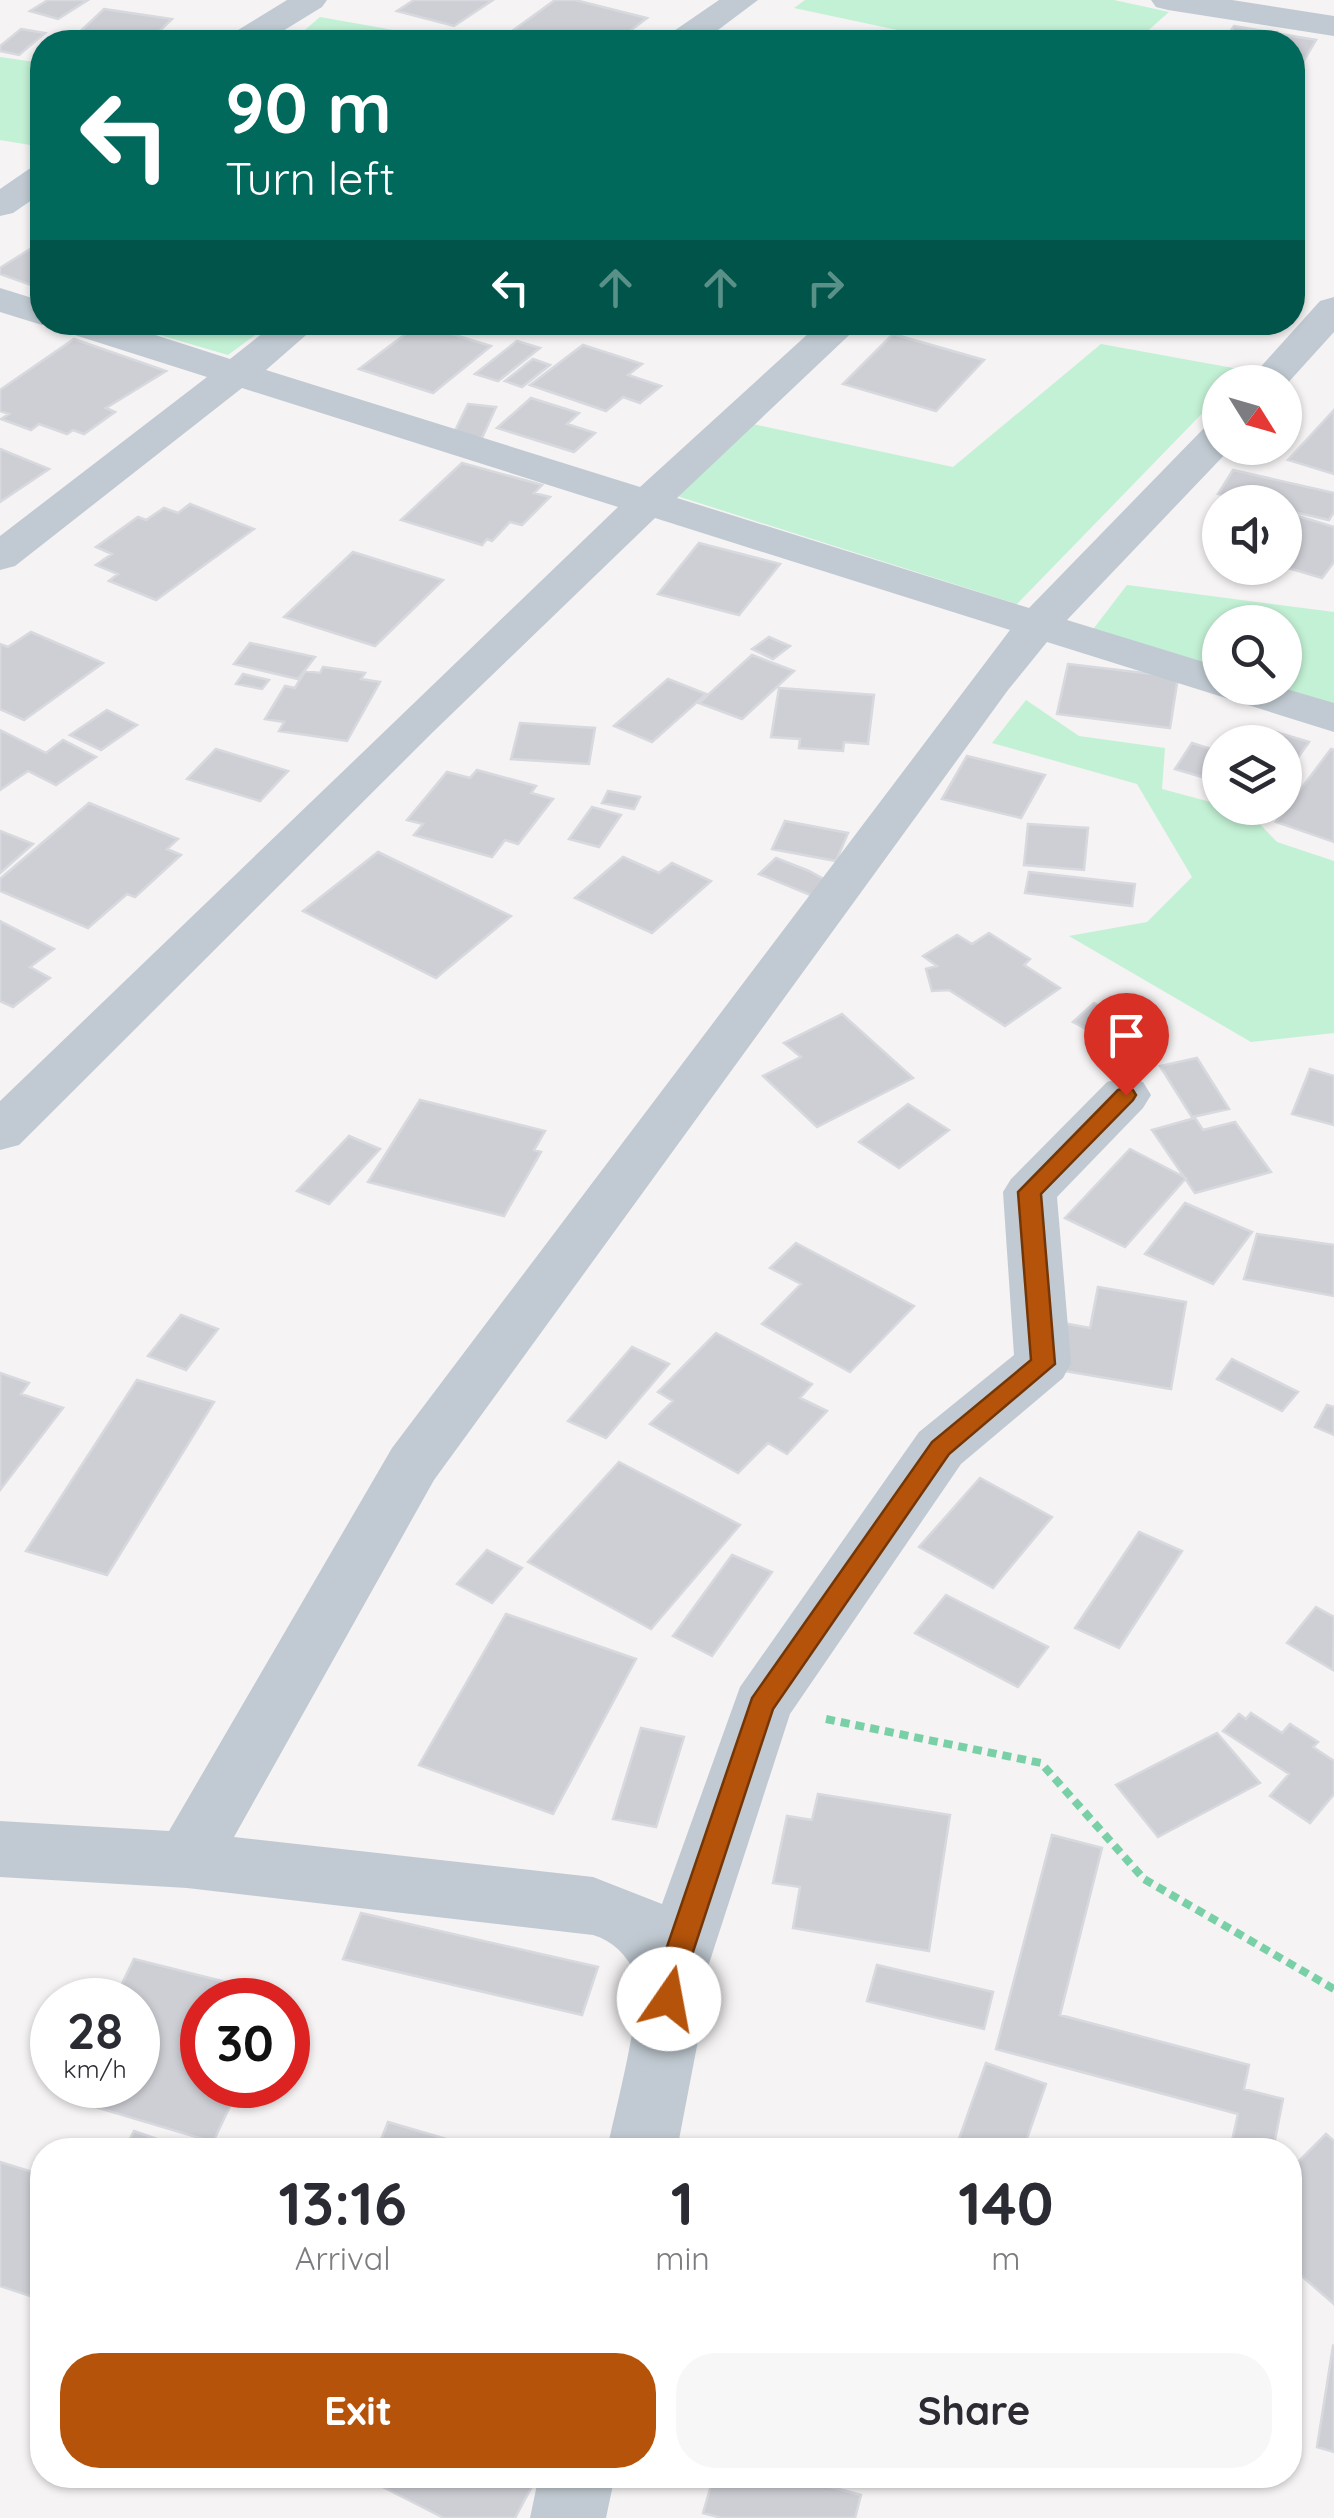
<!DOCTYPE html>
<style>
:root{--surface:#fff;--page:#f7f7f7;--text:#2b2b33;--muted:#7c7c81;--accent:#b45309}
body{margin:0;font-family:Quicksand,sans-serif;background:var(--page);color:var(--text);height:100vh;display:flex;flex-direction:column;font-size:38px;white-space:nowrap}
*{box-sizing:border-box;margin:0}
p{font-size:32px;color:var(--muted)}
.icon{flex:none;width:55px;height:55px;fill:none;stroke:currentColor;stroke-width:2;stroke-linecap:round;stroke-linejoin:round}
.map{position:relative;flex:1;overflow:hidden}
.details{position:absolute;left:30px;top:2138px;width:1272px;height:350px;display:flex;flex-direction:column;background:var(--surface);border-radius:40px;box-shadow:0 2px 8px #0004}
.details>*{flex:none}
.guide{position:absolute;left:30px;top:30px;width:1275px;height:305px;border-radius:40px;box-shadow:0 2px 8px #0004;background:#00695c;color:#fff;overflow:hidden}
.needle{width:65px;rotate:127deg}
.fabs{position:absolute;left:1202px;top:365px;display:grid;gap:20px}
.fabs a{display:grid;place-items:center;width:100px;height:100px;border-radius:50%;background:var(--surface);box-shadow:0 2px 8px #0004;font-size:50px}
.speed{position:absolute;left:30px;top:1978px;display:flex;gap:20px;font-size:50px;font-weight:700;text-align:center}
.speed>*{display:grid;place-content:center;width:130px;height:130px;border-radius:50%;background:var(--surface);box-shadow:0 2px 8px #0004;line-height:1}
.speed small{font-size:25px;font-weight:400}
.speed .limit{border:15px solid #d22;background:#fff;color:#111}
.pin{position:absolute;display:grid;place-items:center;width:85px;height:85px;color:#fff;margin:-102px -42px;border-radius:50% 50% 50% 0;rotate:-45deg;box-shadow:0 0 10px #0007}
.pin .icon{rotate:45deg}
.me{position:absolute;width:110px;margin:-55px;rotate:12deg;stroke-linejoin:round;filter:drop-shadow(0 0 8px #0008)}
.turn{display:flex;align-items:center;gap:35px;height:210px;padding:0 30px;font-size:45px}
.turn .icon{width:130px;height:130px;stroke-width:2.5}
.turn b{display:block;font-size:70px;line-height:85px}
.lanes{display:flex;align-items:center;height:95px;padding:0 30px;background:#0003;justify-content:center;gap:50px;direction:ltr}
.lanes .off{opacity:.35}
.eta{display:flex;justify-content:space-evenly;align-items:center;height:170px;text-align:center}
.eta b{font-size:60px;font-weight:800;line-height:70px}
.button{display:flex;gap:20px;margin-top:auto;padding:20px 30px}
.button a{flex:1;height:115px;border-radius:40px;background:var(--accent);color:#fff;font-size:40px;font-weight:800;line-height:115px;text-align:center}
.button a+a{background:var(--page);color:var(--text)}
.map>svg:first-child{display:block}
</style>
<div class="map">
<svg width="1334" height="2518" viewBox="0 0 1334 2518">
<rect width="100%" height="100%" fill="#f5f3f3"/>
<path fill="#c3f1d5" d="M805 0H1114L1169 12 1135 42H954L794 8Z
M320 17 444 39 441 42H291Z
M0 57 42 63V147L0 140Z
M119 323 271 322V323L228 355Z
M1101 344 1244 370 1232 382H1220V395L1017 604 677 496 748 423 953 467Z
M1127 585 1334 612V706L1272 688H1285V622H1220V672L1091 632Z
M1026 700 1079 736 1165 748 1162 789 1248 812 1277 842 1334 861V1033L1251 1042 1069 936 1147 922 1192 877 1137 784 992 743Z"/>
<path fill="#cdcfd5" stroke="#d7d9de" stroke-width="2.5" d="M48 0H88L58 19 30 11Z
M414 0H493L454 26 397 11Z
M555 0H575L647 18 615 42H542L508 34Z
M104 9 172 19 148 42H69Z
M1234 26 1316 40 1292 81V42H1223Z
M21 29 45 33 19 55 0 51V46Z
M38 244 42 245V289L0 274V268Z
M419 324 491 346 433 393 359 369Z
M893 334 984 360 936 411 843 384Z
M74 339 166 371 106 408 115 412 84 434 73 430 67 434 39 424 31 430 1 419 9 414 0 411V390Z
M517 341 540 348 498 381 475 374Z
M583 345 642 364 628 375 661 386 640 403 623 397 606 411 530 385Z
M533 359 550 365 522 387 505 381Z
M531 398 579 413 567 424 595 433 574 452 497 428Z
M468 404 496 407 482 438 453 435Z
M1334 410V474L1288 460Z
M0 449 49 469 0 502Z
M462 463 542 485 534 493 550 497 522 525 510 522 492 541 487 539 482 545 401 520Z
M1233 470 1334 493V512L1329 520 1285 510V502H1252L1218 494Z
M190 504 254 529 156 600 109 581 118 574 96 565 112 554 96 547 138 517 146 520 164 508 178 513Z
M1285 512 1334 527V562L1322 578 1285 567Z
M699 543 780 564 739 615 658 594Z
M353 552 443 580 375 646 284 617Z
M31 632 103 663 24 720 0 709V644L8 647Z
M769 637 790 646 773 659 752 649Z
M250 643 315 657 298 679 234 664Z
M752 655 794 671 742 719 699 703Z
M1068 664 1178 677 1170 728 1057 714Z
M323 667 365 673 361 679 380 682 347 741 279 731 284 722 265 719 285 686 295 688 305 671 320 673Z
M243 674 269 680 262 689 236 684Z
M668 679 706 694 652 742 614 726Z
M779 688 874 695 868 744 844 742 843 751 799 748 800 739 771 737Z
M107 710 137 725 101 750 70 735Z
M520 723 595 728 589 764 511 759Z
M0 730 46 753 63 740 96 757 56 785 28 771 0 790Z
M1276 732 1309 742 1285 776V742H1268Z
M1192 743 1220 752 1219 782 1175 769Z
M216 749 288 771 260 801 187 779Z
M1331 749 1334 750V842L1276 822Z
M967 756 1045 775 1021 818 942 799Z
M477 770 536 786 531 793 553 799 518 844 505 840 492 857 414 835 423 824 407 820 447 772 470 778Z
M608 791 640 797 634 809 602 803Z
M89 803 178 839 167 849 181 855 135 897 127 894 88 928 0 891V879Z
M592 807 621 815 599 847 569 839Z
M785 821 848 833 836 861 772 849Z
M1028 824 1088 828 1084 870 1024 865Z
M0 831 33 844 0 873Z
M378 852 511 916 436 978 303 911Z
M623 857 659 873 672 863 711 881 652 933 575 898Z
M776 858 809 871 829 882 813 896 759 874Z
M1029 872 1135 884 1132 906 1025 893Z
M0 921 54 949 30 967 50 978 13 1007 0 1001Z
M989 933 1030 959 1024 965 1060 988 1005 1026 949 990 932 991 926 969 937 966 923 956 957 935 972 944Z
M1094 1003 1144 1028 1122 1048 1073 1022Z
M842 1014 913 1078 817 1127 763 1076 801 1057 784 1043Z
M1197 1058 1229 1109 1192 1117 1160 1066Z
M1310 1069 1334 1076V1125L1292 1114Z
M420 1100 545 1131 534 1150 541 1152 504 1216 368 1182Z
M908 1104 949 1130 899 1168 859 1142Z
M1195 1118 1203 1130 1235 1122 1271 1172 1195 1193 1152 1130Z
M349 1136 380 1149 329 1204 297 1191Z
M1130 1149 1186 1178 1125 1247 1065 1218Z
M1185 1203 1252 1232 1213 1284 1145 1254Z
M1257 1234 1334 1245V1296L1244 1279Z
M796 1243 914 1306 850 1372 762 1324 801 1284 770 1268Z
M1098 1287 1186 1302 1171 1389 1053 1369 1063 1323 1090 1328Z
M181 1315 218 1329 186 1370 148 1356Z
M716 1333 812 1384 800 1398 827 1411 787 1454 768 1443 738 1473 650 1424 673 1401 658 1392Z
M632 1347 669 1364 606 1438 568 1421Z
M1232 1359 1298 1392 1282 1411 1217 1379Z
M0 1373 29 1383 21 1394 63 1408 0 1490Z
M137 1380 214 1402 107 1575 26 1551Z
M1327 1405 1334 1407V1435L1315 1427Z
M619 1462 740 1525 651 1629 528 1562Z
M980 1478 1052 1517 993 1588 919 1547Z
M1139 1532 1182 1551 1119 1648 1075 1628Z
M487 1550 522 1568 492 1603 457 1584Z
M732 1555 772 1572 712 1656 673 1636Z
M946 1595 1048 1647 1018 1687 915 1633Z
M1316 1607 1334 1617 1333 1670 1287 1643Z
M506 1614 636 1659 553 1814 419 1765Z
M1251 1713 1282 1733 1290 1724 1318 1742 1313 1747 1334 1761V1794L1310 1823 1270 1796 1289 1774 1223 1731 1239 1714 1246 1719Z
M641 1728 684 1737 656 1827 613 1819Z
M1217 1733 1260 1783 1158 1837 1116 1785Z
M818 1794 950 1815 929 1951 793 1928 800 1887 773 1883 787 1816 812 1820Z
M1052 1835 1102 1848 1060 2015 1249 2065 1244 2089 1283 2099 1273 2150H1230L1238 2114 996 2049Z
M361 1913 598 1967 582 2015 343 1959Z
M134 1959 282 1996 280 2000H202V2085H240L213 2142 65 2098 71 2085H138V2000H114Z
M877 1965 993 1992 984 2029 867 2001Z
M986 2063 1046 2084 1023 2150H955Z
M388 2122 467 2145 465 2150H377Z
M134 2131 188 2150H124Z
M1326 2134 1334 2141V2304L1290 2266V2170Z
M0 2162 42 2175V2300L0 2286Z
M1333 2346 1334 2347V2452L1317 2447Z
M359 2475H538L515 2518H444Z
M714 2475H814L812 2482 861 2495 855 2518H722L703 2513Z"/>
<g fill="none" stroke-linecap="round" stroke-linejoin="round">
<path stroke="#7ad0a6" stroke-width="8" stroke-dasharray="9 6" stroke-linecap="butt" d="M826 1719 1041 1763 1144 1879 1334 1989"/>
<path fill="#c1cad2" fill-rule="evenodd" d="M287 0H327L322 7 265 42H225L230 35Z
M719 0H758L702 42H663L668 35Z
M1151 0H1232L1334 16V36L1168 10 1156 7Z
M42 166V193L13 213 0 216V189L29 169Z
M0 288 42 301V322H50L42 325 0 312Z
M1334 297V332L1285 386V382H1247L1320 301Z
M54 322H115L230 359 277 322H321L266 370 640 487 821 322H863L677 498 1029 608 1206 426 1220 423V448H1231L1067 620 1220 667V688H1283L1334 703V732L1047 642 1008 690 434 1480 234 1837 593 1877 662 1904 740 1687 919 1432 1014 1355 1003 1192 1011 1179 1107 1082 1125 1077 1143 1082 1151 1095 1143 1108 1057 1197 1071 1363 1063 1378 961 1464 790 1714 706 1973 701 2025 677 2150H607C613 2119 645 1998 636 1975 627 1955 613 1941 593 1935L187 1888 0 1877V1821L169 1831 392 1448 1010 630 655 518 433 732 19 1145 0 1150V1101L618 507 242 388 15 566 0 570V536L207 377 59 330Z
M539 2475H615L606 2518H530Z"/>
</g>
<path fill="#b45309" stroke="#753606" stroke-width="2.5" d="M1126 1088 1133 1090 1136 1095 1133 1100 1041 1194 1055 1364 949 1454 773 1709 686 1973 679 2008 669 2012 659 2008 655 1999 658 1973 752 1698 932 1442 1031 1360 1018 1192 1118 1090Z"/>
</svg>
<div class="fabs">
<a><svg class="needle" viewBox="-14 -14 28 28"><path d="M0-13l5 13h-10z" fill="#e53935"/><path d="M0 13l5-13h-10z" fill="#7c7c81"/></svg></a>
<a><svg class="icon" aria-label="sound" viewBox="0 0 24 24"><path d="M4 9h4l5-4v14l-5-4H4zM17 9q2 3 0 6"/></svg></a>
<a><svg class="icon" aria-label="search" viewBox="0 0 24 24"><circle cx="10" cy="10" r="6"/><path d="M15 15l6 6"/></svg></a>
<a><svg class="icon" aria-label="layers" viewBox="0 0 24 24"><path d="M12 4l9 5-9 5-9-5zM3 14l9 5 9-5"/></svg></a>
</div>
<div class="speed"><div>28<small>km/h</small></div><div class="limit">30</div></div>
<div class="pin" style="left:1126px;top:1095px;background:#d93025"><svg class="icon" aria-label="arrive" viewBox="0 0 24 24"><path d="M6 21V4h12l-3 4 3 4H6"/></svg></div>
<svg class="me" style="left:669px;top:1999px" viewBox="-20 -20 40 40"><circle r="19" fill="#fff"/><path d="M0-13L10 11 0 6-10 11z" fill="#b45309"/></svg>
<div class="guide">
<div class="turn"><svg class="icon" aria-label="left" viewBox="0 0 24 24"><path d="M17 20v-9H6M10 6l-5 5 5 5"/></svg><div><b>90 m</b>Turn left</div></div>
<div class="lanes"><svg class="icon" aria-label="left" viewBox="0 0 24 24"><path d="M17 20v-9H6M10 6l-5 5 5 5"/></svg><svg class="icon off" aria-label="ahead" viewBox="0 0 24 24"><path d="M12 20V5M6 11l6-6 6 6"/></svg><svg class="icon off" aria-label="ahead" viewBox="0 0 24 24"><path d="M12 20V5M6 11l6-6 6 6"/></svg><svg class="icon off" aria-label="right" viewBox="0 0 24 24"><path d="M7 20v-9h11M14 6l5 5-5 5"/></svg></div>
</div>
<section class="details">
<div class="eta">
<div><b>13:16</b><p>Arrival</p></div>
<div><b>1</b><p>min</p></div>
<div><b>140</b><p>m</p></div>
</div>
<div class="button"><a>Exit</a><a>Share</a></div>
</section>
</div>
